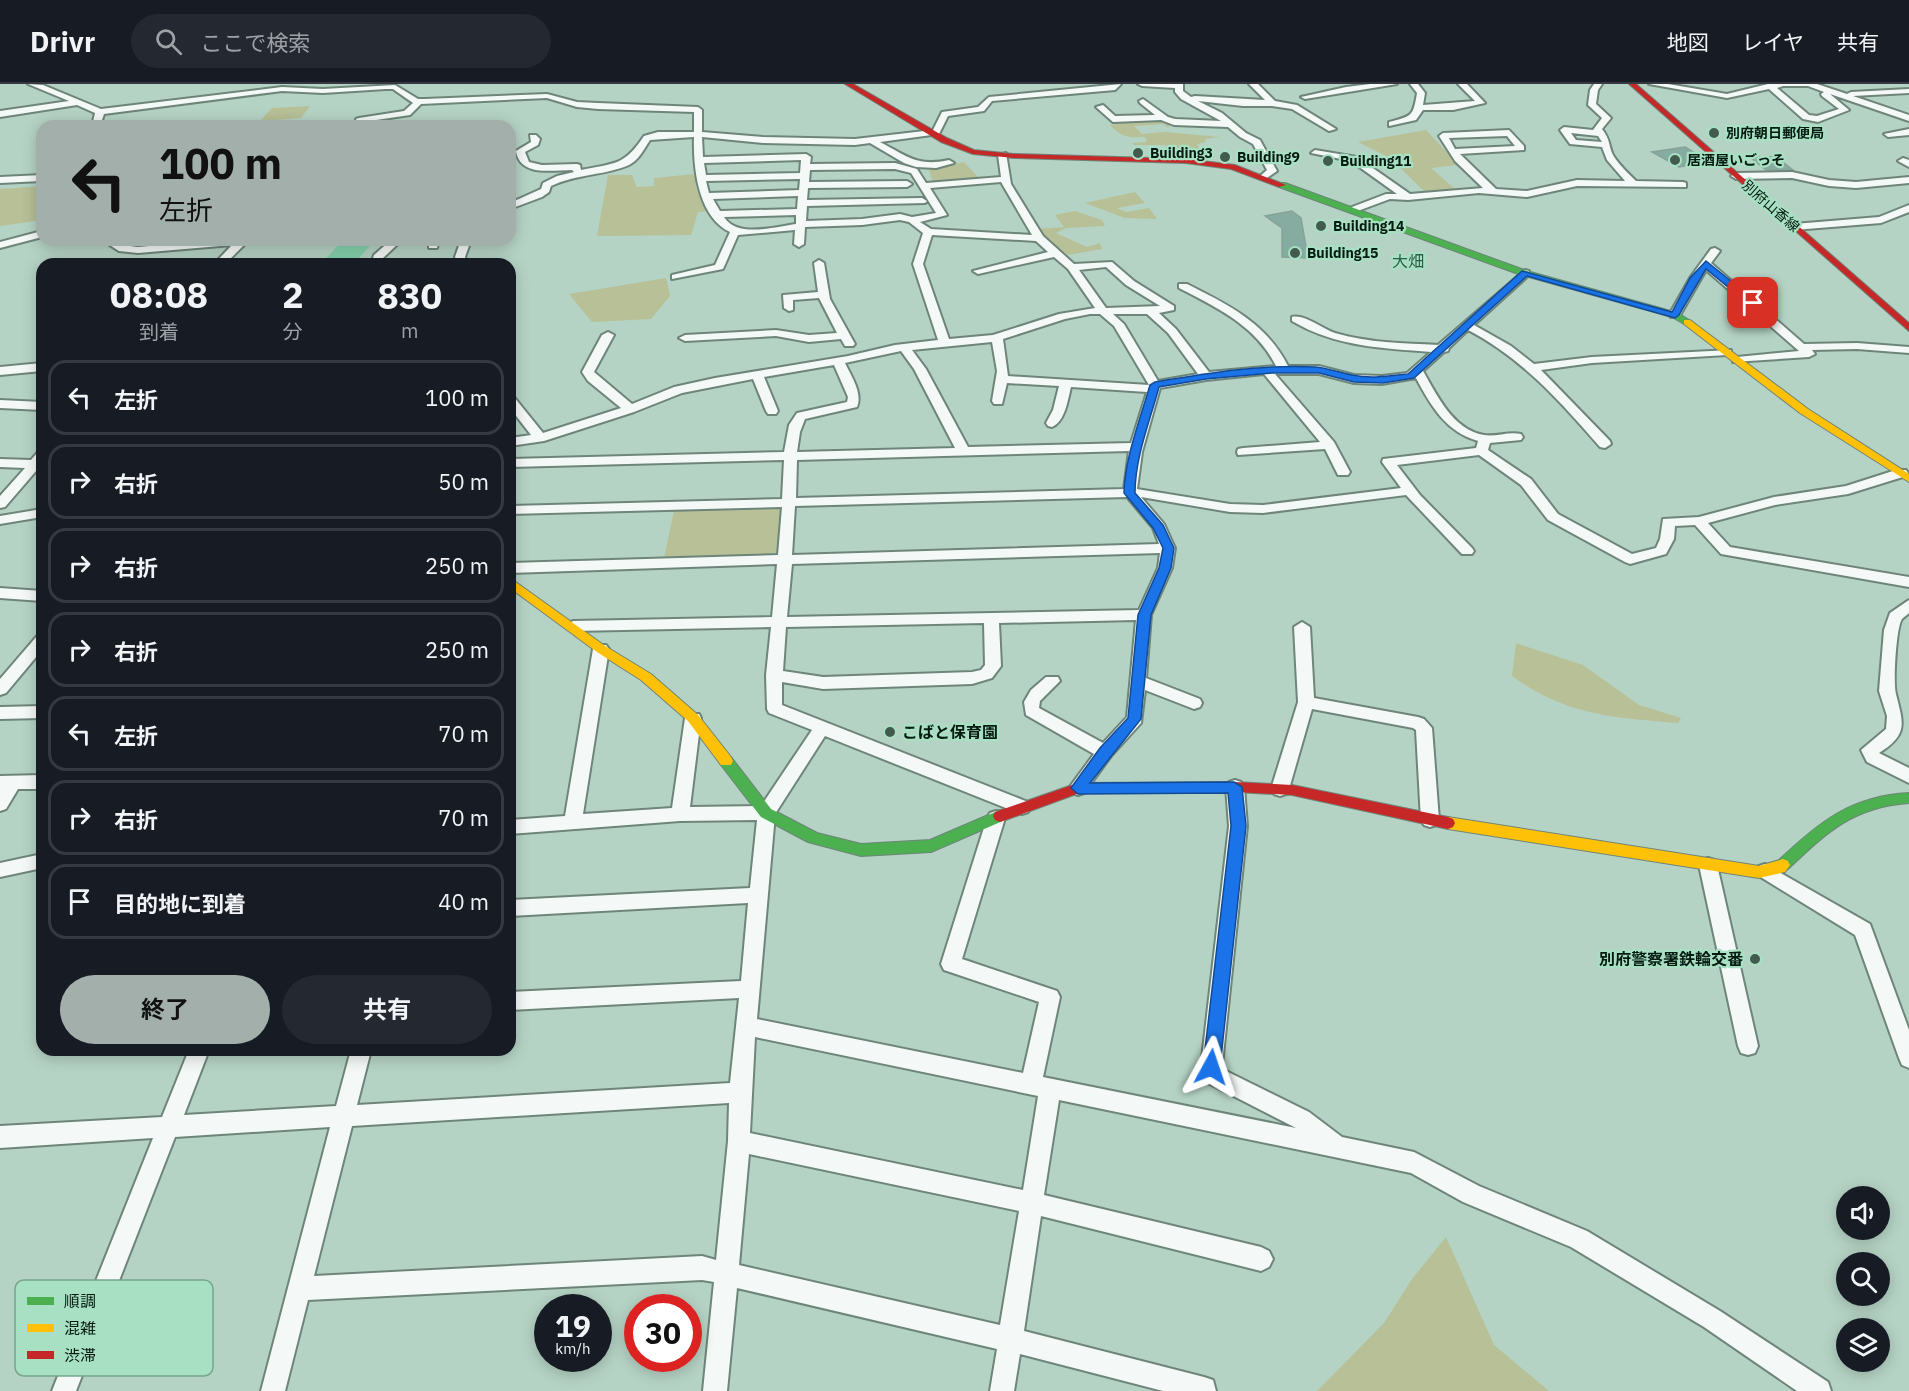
<!DOCTYPE html>
<html lang="ja">
<meta charset="utf-8">
<style>
:root{--surface:#171b24;--page:#242831;--text:#f1f3f6;--muted:#9ea1a6;--line:#363941;--accent:#a3afab}
body{margin:0;font-family:"IBM Plex Sans","Noto Sans JP",sans-serif;background:var(--page);color:var(--text);height:100vh;display:flex;flex-direction:column;font-size:22px;white-space:nowrap}
*{box-sizing:border-box;margin:0}
p{font-size:20px;color:var(--muted)}
.icon{flex:none;width:33px;height:33px;fill:none;stroke:currentColor;stroke-width:2;stroke-linecap:round;stroke-linejoin:round}
.map{position:relative;flex:1;overflow:hidden}
.sheet{position:absolute;left:36px;top:174px;width:480px;height:798px;display:flex;flex-direction:column;background:var(--surface);border-radius:18px;box-shadow:0 3px 15px #0003}
.sheet>*{flex:none}
.banner{position:absolute;left:36px;top:36px;width:480px;height:126px;border-radius:18px;box-shadow:0 3px 15px #0003;background:#a3afab;color:#111;overflow:hidden}
.buttons{position:absolute;left:1836px;top:1102px;display:grid;gap:12px}
.buttons a{display:grid;place-items:center;width:54px;height:54px;border-radius:50%;background:var(--surface);box-shadow:0 3px 15px #0003;font-size:30px}
.speed{position:absolute;left:534px;top:1210px;display:flex;gap:12px;font-size:30px;font-weight:700;text-align:center}
.speed>*{display:grid;place-content:center;width:78px;height:78px;border-radius:50%;background:var(--surface);box-shadow:0 3px 15px #0003;line-height:1}
.speed small{font-size:15px;font-weight:400}
.speed .limit{border:9px solid #d22;background:#fff;color:#111}
.pin{position:absolute;display:grid;place-items:center;width:51px;height:51px;color:#fff;margin:-26px;border-radius:12px;box-shadow:0 3px 9px #0006}
.me{position:absolute;width:66px;margin:-33px;rotate:5deg;stroke-linejoin:round;filter:drop-shadow(0 0 4px #0008)}
.turn{display:flex;align-items:center;gap:21px;height:126px;padding:0 24px;font-size:27px}
.turn .icon{width:78px;height:78px;stroke-width:2.5}
.turn b{display:block;font-size:42px;line-height:51px}
.eta{display:flex;justify-content:space-evenly;align-items:center;height:102px;text-align:center}
.eta b{font-size:36px;font-weight:700;line-height:42px}
.action{display:flex;gap:12px;margin-top:auto;padding:12px 24px}
.action a{flex:1;height:69px;border-radius:36px;background:var(--accent);color:#111;font-size:24px;font-weight:700;line-height:69px;text-align:center}
.action a+a{background:var(--page);color:var(--text)}
ul{padding:0;list-style:none}
li{display:flex;align-items:center;gap:18px;height:75px;margin:0 12px 9px;padding:0 12px;border:3px solid var(--line);border-radius:18px}
li div{flex:1}
li b{display:block;font-size:22px}
li em{font-style:normal}
header{display:flex;align-items:center;gap:36px;box-sizing:border-box;height:84px;padding:0 30px;background:var(--surface);border-bottom:2px solid var(--line)}
header strong{font-size:28px}
nav{display:flex;gap:33px;margin-inline-start:auto;font-size:21px}
.search{width:420px;height:54px;background:var(--page);display:flex;align-items:center;gap:15px;box-sizing:border-box;padding:0 21px;border-radius:33px;color:var(--muted);font-size:22px}
.map>svg:first-child{display:block}
</style>
<header>
<strong>Drivr</strong>
<div class="search"><svg class="icon" aria-label="search" viewBox="0 0 24 24"><circle cx="10" cy="10" r="6"/><path d="M15 15l6 6"/></svg>ここで検索</div>
<nav><a>地図</a><a>レイヤ</a><a>共有</a></nav>
</header>
<div class="map">
<svg width="1909" height="1307" viewBox="0 0 1909 1307">
<rect width="100%" height="100%" fill="#b5d3c4"/>
<path fill="#b7c097" d="M310 22 301 34 260 37 272 24Z
M1157 35 1171 39 1168 44 1164 40 1134 42 1142 50 1166 48 1220 53 1205 55 1206 58 1197 60 1200 66H1168L1166 61H1134L1133 59 1147 58 1145 53C1128 54 1121 53 1110 41Z
M1426 46 1459 81 1431 84 1455 105 1425 108 1390 74 1358 58Z
M964 78 978 93 977 95 933 100 929 85Z
M695 90 697 107 708 127 698 128 691 151 597 152 608 91H632L637 103 654 102V94Z
M42 102V136L0 142V105Z
M1135 108 1145 119 1117 124 1126 128 1149 124 1157 135 1125 134 1085 119Z
M1075 127 1102 136 1105 142 1066 144 1056 149 1087 163 1100 159 1102 165 1068 171 1048 157 1037 145 1064 143 1055 131Z
M666 194 670 212 651 235 592 238 569 210Z
M786 420 781 471 664 474 675 422Z
M1516 559 1583 581 1639 621 1681 634 1678 639C1614 634 1565 631 1512 592Z
M1446 1153 1494 1261 1549 1307H1317L1384 1239 1412 1195Z"/>
<path fill="#85d2ad" d="M343 156H375L354 180H321Z"/>
<path fill="#86aca2" stroke="#87a299" stroke-width="1.5" d="M1685 63 1710 78 1679 83 1652 68Z
M1750 73H1776L1793 86H1766Z
M1292 127 1301 134 1308 174 1282 173V144L1265 132Z"/>
<g fill="none" stroke-linecap="round" stroke-linejoin="round">
<defs>
<path id="street" d="M28 0 43 1 101 25 282 3 323 5 395 1 418 15H425L547 10 577 18 598 19 698 23 702 26V48L763 53 855 55 933 46 942 28 978 23 989 13 1121 0 1115 6 992 17 984 27 948 32 939 50 880 58C907 72 917 83 949 76L954 79 936 84 916 83 904 79 870 59 855 61 763 59 702 53 703 73 806 70 811 73 810 80 895 79 917 85 926 99 1001 93 998 71 1006 69 1011 100 1043 152 1074 180 1112 178 1134 197 1174 222V226L1159 229 1176 245 1209 288 1276 282C1256 242 1218 224 1179 204V200H1187C1229 221 1266 239 1288 282H1319L1354 291 1382 292 1407 289 1431 268C1382 264 1336 263 1292 237V233C1305 230 1322 245 1335 249 1368 259 1404 259 1438 261L1525 186 1529 187V191L1474 241 1511 262 1534 280 1592 273 1731 266V270L1727 271 1592 279 1541 286 1610 357 1611 360 1605 364 1600 363C1561 318 1522 274 1468 246L1449 264 1448 267 1444 268 1423 287C1437 311 1453 346 1484 351 1496 353 1509 347 1521 350L1523 353 1521 356 1490 359 1488 366 1531 395 1558 430 1632 470 1656 464 1660 455 1663 435 1699 433 1774 413 1846 402 1896 386H1906L1908 389 1906 392 1848 410 1775 421 1708 439 1730 463 1909 493V503L1721 470 1695 441 1675 442 1674 455 1666 470 1630 480 1625 478 1548 436 1521 401 1479 371 1397 381 1420 411 1472 464 1474 467 1472 470H1462L1406 411 1263 429 1230 428 1141 413 1164 440 1175 464 1172 484 1151 531 1146 594 1200 615 1202 619 1200 623 1194 625 1145 606 1141 639 1111 672 1084 709 1078 711 1072 709 1069 704 1094 670 1026 631 1024 618 1031 606 1046 593H1058L1060 597 1040 617 1039 624 1103 659 1127 633 1136 536 999 539 1001 582 992 594 972 600 823 605 782 598V621L1028 718 1031 723 1028 728 1022 730 1016 728 825 652 775 730 757 935 1023 989 1039 918 944 886 941 880 987 734 990 729 996 727 1002 729 1005 734 962 875 1057 907 1060 913 1043 993 1296 1044 1210 1000 1201 983 1229 742 1226 703 1229 698 1235 696 1241 698 1244 703 1247 742 1222 981 1224 986 1309 1028 1342 1053 1414 1068 1479 1102 1587 1147 1720 1227 1828 1298 1831 1307H1797L1704 1243 1571 1163 1463 1118 1411 1089 1059 1016 1044 1111 1261 1163 1269 1167 1273 1175 1269 1183 1261 1187 1041 1132 1024 1247 1204 1293 1213 1296 1216 1307H1163L1020 1270 1014 1307H990L997 1265 737 1204 727 1307H703L714 1198 702 1196 308 1216 285 1307H261L330 1043 175 1053 76 1307H52L153 1054 0 1064V1042L162 1033 189 966H209L184 1031 336 1022 351 966H371L357 1021 730 999 739 914 510 926V908L741 897 748 819 510 832V816L750 804 757 736 680 737 510 750V736L565 732 593 565 596 561H606L609 565 583 730 672 724 685 634 687 630H699L701 634 690 723 761 722 812 646 769 629 767 625 766 591 771 543 573 547 565 542 573 537 772 533 777 480 510 489V479L778 471 782 423 510 430V422L782 415 784 376 510 383V375L784 368 789 341 797 329 847 318 848 313 834 281 764 293 778 327 776 330H768L766 327 753 295 682 309 634 328 544 357 510 362V354L531 351 510 324V312L514 313 543 349 621 324 588 297 582 288 602 251 608 248 614 251 594 288 632 320 674 303 715 294 848 272 895 261 938 256 913 180 923 149 909 138 900 136 862 141 805 143 804 160 799 163 794 160 795 146 738 151 723 185 672 195V191L715 181 730 148C698 133 693 84 694 53L650 56C644 65 639 76 629 81 607 91 576 90 551 102L549 108 542 113 510 125V119L541 105 543 99 557 92 574 88 572 86C552 86 520 93 516 67L531 58 530 51H536L540 55 538 61 525 68 529 78 542 81 577 80 580 81 581 86C615 79 624 82 644 52L658 48H694V28L598 25 577 23 547 14 421 20 410 31 356 39V35L359 34 404 27 413 19 393 5H386L323 9 282 7 104 30 100 42H92L95 29 77 21 0 33V27L69 17ZM801 76 800 89 706 91 704 79ZM895 85 911 89 936 129 912 133 900 130 862 135 806 137 807 122 925 119 927 117 922 114 807 116 808 104 907 103 912 100 907 97 809 98 810 86ZM800 95 799 106 709 109 706 97ZM1001 98 1032 151 931 145 920 138 947 131 930 104ZM798 112 797 125 720 127 713 115ZM796 131V140C774 143 737 154 724 133ZM932 151 1036 157 1048 168 973 187 978 190 1054 173 1068 185 1095 224 1059 230 993 251 949 255 923 180ZM1106 183 1126 201 1160 222 1106 224 1079 186ZM1090 230H1100L1114 242 1149 301 1008 292 1003 255 1065 235ZM1113 230H1147L1168 249 1198 290 1158 297 1124 240ZM992 258 997 287 992 317 994 320H1002L1007 299 1059 302 1053 326 1046 339 1048 342 1052 343C1065 338 1068 315 1071 303L1147 308 1131 359 968 363 926 285 912 266ZM901 267 914 285 955 364 797 368 800 348 805 335 857 323C863 309 851 292 845 279ZM1264 290 1320 358 1243 364 1238 365 1237 368 1238 371 1325 365 1338 391H1348L1350 388 1334 358 1275 290H1319L1354 299 1382 300 1416 294C1431 322 1446 348 1478 357L1476 364 1383 375 1382 378 1401 404 1263 421 1230 420 1137 405 1142 368 1160 304 1206 296ZM1129 367 1124 405 796 414 797 376ZM1127 413 1153 444 1159 460 792 471 795 422ZM1160 469 1158 484 1139 526 787 533 792 480ZM984 539 985 581 981 586 972 588 823 593 783 587 786 543ZM755 953 1038 1012 1023 1106 750 1049ZM729 1019 728 1057 716 1176 702 1172 314 1192 352 1042ZM749 1070 1019 1127 1000 1241 739 1181Z
M1138 0H1183V7L1191 13 1195 12 1265 16 1249 0H1258L1275 17 1297 21 1336 45 1329 47 1292 25 1272 22H1243L1198 17 1222 29 1246 49 1260 56 1277 87 1264 96 1259 93 1267 86 1253 60 1240 53 1228 43 1174 41 1161 36 1113 38 1096 23 1103 21 1115 32 1155 31 1140 19 1139 17 1143 15 1168 33 1175 35 1221 37 1181 15 1175 8V4L1142 2Z
M1370 0H1397L1305 15 1301 13 1346 3Z
M1410 0H1418L1425 9 1423 21 1475 17 1458 0H1467L1485 19 1453 26H1423L1416 36 1389 42V38C1412 32 1413 33 1417 9Z
M1594 0H1602L1598 6 1596 20 1611 34 1602 45C1611 57 1608 60 1613 71 1619 81 1628 89 1636 97L1683 98 1686 99V103L1577 102 1527 113 1479 109 1408 116 1390 115 1355 128 1350 125 1352 123 1386 110H1397L1351 77 1311 69 1315 66 1357 73 1410 110 1483 104 1455 77 1439 52 1443 49 1509 46 1524 62V66L1460 70 1496 105 1527 107 1577 96 1625 97 1607 76 1602 63 1570 60 1560 46 1564 43 1593 46 1602 34 1588 21 1590 6ZM1571 49 1598 52 1602 58 1576 56ZM1507 52 1515 62 1455 65 1449 54Z
M1649 0H1668L1727 10 1768 0H1817L1847 10 1851 8 1909 5V9L1853 12 1909 31V37L1830 10 1849 26 1818 38 1803 35 1769 5 1727 14ZM1783 2H1808L1824 8 1821 10 1822 12 1839 25 1817 32 1809 31 1777 4Z
M1909 45V51L1888 53 1884 50Z
M1903 74 1909 76V83L1898 77Z
M1792 88 1829 96 1856 98 1909 93V99L1856 104 1829 102 1792 94 1736 95 1731 92 1736 89Z
M42 91V97L0 99V93Z
M1909 121V128L1881 139 1794 146 1789 143 1794 140 1879 133Z
M42 147V153L0 164V158Z
M102 156C115 156 125 162 138 163L220 156H261L245 160 225 180H214L232 161 138 169 119 167Z
M391 156H402L383 174 381 180H371L374 171Z
M429 156H439L437 164H429Z
M461 156H471L465 173 468 180H458L455 173Z
M1715 164 1720 167 1711 179 1804 260 1857 259 1909 263V269L1857 265 1812 266 1815 270 1809 273 1733 278V274L1737 273 1799 267 1706 186 1679 233H1671L1669 231 1690 194 1711 165Z
M819 176 824 179 830 215 855 260 853 262H845L841 255 809 258 776 252 685 257 679 254 685 251 776 246 809 251 837 249 819 214 793 216V226L789 227 784 224 783 211 818 208 814 179Z
M42 279V287L0 291V283Z
M0 316 42 318V326L0 324Z
M42 368V380L5 423 0 424V412L25 384 0 383V375L31 376 37 369Z
M42 425V433L0 440V432Z
M0 504 42 507V517L0 514Z
M1909 516V529C1909 529 1902 535 1902 535 1896 544 1893 599 1896 610 1903 639 1909 650 1879 669L1909 684V699L1867 678 1861 666 1886 645 1887 632 1879 607 1884 546 1890 529Z
M1302 538 1310 543 1314 614 1418 633 1424 635 1432 644 1439 736 1436 741 1430 743 1424 741 1421 736 1416 646 1413 644 1312 625 1289 705 1286 710 1280 712 1274 710 1271 705 1298 618 1294 543Z
M42 551V566L6 609 0 611V595L37 552Z
M42 622V634L0 635V623Z
M42 691V705H18L6 725 0 727V692Z
M42 770V784L0 793V779Z
M1708 774 1714 776 1717 781 1758 962 1755 969 1748 971 1741 969 1738 962 1699 781 1702 776Z
M1765 780 1870 840 1909 946V984L1902 981 1899 974 1855 851 1759 792 1756 787 1759 782Z"/>
<path id="fast" d="M1279 99H1285L1527 187 1678 229 1692 238 1684 240 1672 233 1521 191 1279 103Z
M726 672 731 673 771 725 817 749 861 760 930 756 1000 726 1005 728 1007 732 1005 736 931 768 861 772 808 758 761 733 721 681 719 677 721 673Z
M1909 709V719C1853 723 1827 748 1788 785L1783 787 1778 785 1776 781 1778 777C1819 738 1851 712 1909 709Z"/>
<path id="slow" d="M1684 236H1690L1808 325 1909 390V398L1800 329 1684 240Z
M510 494 605 562 651 590 698 631 731 673 733 677 731 681H721L688 637 641 596 597 568 510 504Z
M1448 733 1759 782 1783 775 1788 777 1790 781 1785 788 1759 794 1448 745 1443 743 1441 739 1443 735Z"/>
<path id="jam" d="M845 0H853L947 54 974 66 1014 70 1186 75 1235 81 1286 101 1279 103 1231 85 1186 79 1014 74 973 70 941 58Z
M1629 0H1636L1909 239V247Z
M1235 698 1292 701 1448 733 1453 735 1455 739 1453 743 1448 745 1292 711 1235 708 1079 709 1000 738 995 736 993 732 995 728 1078 699Z"/>
</defs>
<use href="#street" stroke="#6e857a" stroke-width="4"/>
<use href="#fast" stroke="#6e857a" stroke-width="2"/>
<use href="#slow" stroke="#6e857a" stroke-width="2"/>
<use href="#jam" stroke="#6e857a" stroke-width="2"/>
<use href="#street" fill="#f4f8f6" fill-rule="evenodd"/>
<use href="#fast" fill="#4caf50" fill-rule="evenodd"/>
<use href="#slow" fill="#ffc107" fill-rule="evenodd"/>
<use href="#jam" fill="#c62828" fill-rule="evenodd"/>
</g>
<path fill="#1a73e8" stroke="#114b97" stroke-width="1.5" d="M1706 177 1756 217V221H1750L1706 185 1679 231 1675 234 1527 192 1414 294 1383 299 1354 298 1319 289H1272L1206 295 1159 303C1150 337 1135 373 1135 409L1163 441 1174 464 1171 484 1151 531 1141 635 1090 699 1234 698 1242 703 1246 742 1220 983 1217 989 1211 991 1205 989 1203 983 1231 742 1228 709 1078 710 1071 704 1100 664 1128 634 1138 531 1159 484 1163 464 1153 444 1124 409C1125 373 1140 336 1150 301L1155 298C1208 289 1262 280 1316 283 1328 284 1340 289 1352 291 1371 295 1389 292 1408 290L1522 187 1672 228 1690 194Z"/>
<g fill="#435b4f" stroke="#a8e0c3" stroke-width="2">
<circle cx="1714" cy="49" r="6"/>
<circle cx="1138" cy="69" r="6"/>
<circle cx="1225" cy="73" r="6"/>
<circle cx="1675" cy="76" r="6"/>
<circle cx="1328" cy="77" r="6"/>
<circle cx="1321" cy="142" r="6"/>
<circle cx="1295" cy="169" r="6"/>
<circle cx="890" cy="648" r="6"/>
<circle cx="1755" cy="875" r="6"/>
</g>
<g text-anchor="middle" dominant-baseline="central" stroke-width="4.5" stroke-linejoin="round" paint-order="stroke">
<g font-size="14" font-weight="bold" fill="#051a10" stroke="#a8e0c3" text-anchor="start">
<text x="1726" y="49">別府朝日郵便局</text>
<text x="1150" y="69">Building3</text>
<text x="1237" y="73">Building9</text>
<text x="1687" y="76">居酒屋いごっそ</text>
<text x="1340" y="77">Building11</text>
<text x="1333" y="142">Building14</text>
<text x="1307" y="169">Building15</text>
</g>
<g font-size="14" fill="#051a10" stroke="#a8e0c3">
<text transform="translate(1771 122) rotate(41)">別府山香線</text>
</g>
<g font-size="16" fill="#2c6048" stroke="#a8e0c3">
<text x="1408" y="177">大畑</text>
</g>
<g font-size="16" font-weight="bold" fill="#051a10" stroke="#a8e0c3" text-anchor="start">
<text x="902" y="648">こばと保育園</text>
<text x="1743" y="875" text-anchor="end">別府警察署鉄輪交番</text>
</g>
</g>
<rect x="15" y="1196" width="198" height="96" rx="9" fill="#a8e0c3" stroke="#77a58d" stroke-width="1.5"/>
<rect x="27" y="1213" width="27" height="8" fill="#4caf50"/>
<rect x="27" y="1240" width="27" height="8" fill="#ffc107"/>
<rect x="27" y="1267" width="27" height="8" fill="#c62828"/>
<g font-size="16" fill="#051a10">
<text x="64" y="1223">順調</text>
<text x="64" y="1250">混雑</text>
<text x="64" y="1277">渋滞</text>
</g>
</svg>
<div class="buttons">
<a><svg class="icon" aria-label="sound" viewBox="0 0 24 24"><path d="M4 9h4l5-4v14l-5-4H4zM17 9q2 3 0 6"/></svg></a>
<a><svg class="icon" aria-label="search" viewBox="0 0 24 24"><circle cx="10" cy="10" r="6"/><path d="M15 15l6 6"/></svg></a>
<a><svg class="icon" aria-label="layers" viewBox="0 0 24 24"><path d="M12 4l9 5-9 5-9-5zM3 14l9 5 9-5"/></svg></a>
</div>
<div class="speed"><div>19<small>km/h</small></div><div class="limit">30</div></div>
<div class="pin" style="left:1753px;top:219px;background:#d93025"><svg class="icon" aria-label="arrive" viewBox="0 0 24 24"><path d="M6 21V4h12l-3 4 3 4H6"/></svg></div>
<svg class="me" style="left:1211px;top:983px" viewBox="-20 -20 40 40"><path d="M0-17L14 15 0 8-14 15z" fill="#1a73e8" stroke="#fff" stroke-width="4"/></svg>
<div class="banner">
<div class="turn"><svg class="icon" aria-label="left" viewBox="0 0 24 24"><path d="M17 20v-9H6M10 6l-5 5 5 5"/></svg><div><b>100 m</b>左折</div></div>
</div>
<section class="sheet">
<div class="eta">
<div><b>08:08</b><p>到着</p></div>
<div><b>2</b><p>分</p></div>
<div><b>830</b><p>m</p></div>
</div>
<ul>
<li><svg class="icon" aria-label="left" viewBox="0 0 24 24"><path d="M17 20v-9H6M10 6l-5 5 5 5"/></svg><div><b>左折</b></div><em>100 m</em></li>
<li><svg class="icon" aria-label="right" viewBox="0 0 24 24"><path d="M7 20v-9h11M14 6l5 5-5 5"/></svg><div><b>右折</b></div><em>50 m</em></li>
<li><svg class="icon" aria-label="right" viewBox="0 0 24 24"><path d="M7 20v-9h11M14 6l5 5-5 5"/></svg><div><b>右折</b></div><em>250 m</em></li>
<li><svg class="icon" aria-label="right" viewBox="0 0 24 24"><path d="M7 20v-9h11M14 6l5 5-5 5"/></svg><div><b>右折</b></div><em>250 m</em></li>
<li><svg class="icon" aria-label="left" viewBox="0 0 24 24"><path d="M17 20v-9H6M10 6l-5 5 5 5"/></svg><div><b>左折</b></div><em>70 m</em></li>
<li><svg class="icon" aria-label="right" viewBox="0 0 24 24"><path d="M7 20v-9h11M14 6l5 5-5 5"/></svg><div><b>右折</b></div><em>70 m</em></li>
<li><svg class="icon" aria-label="arrive" viewBox="0 0 24 24"><path d="M6 21V4h12l-3 4 3 4H6"/></svg><div><b>目的地に到着</b></div><em>40 m</em></li>
</ul>
<div class="action"><a>終了</a><a>共有</a></div>
</section>
</div>
